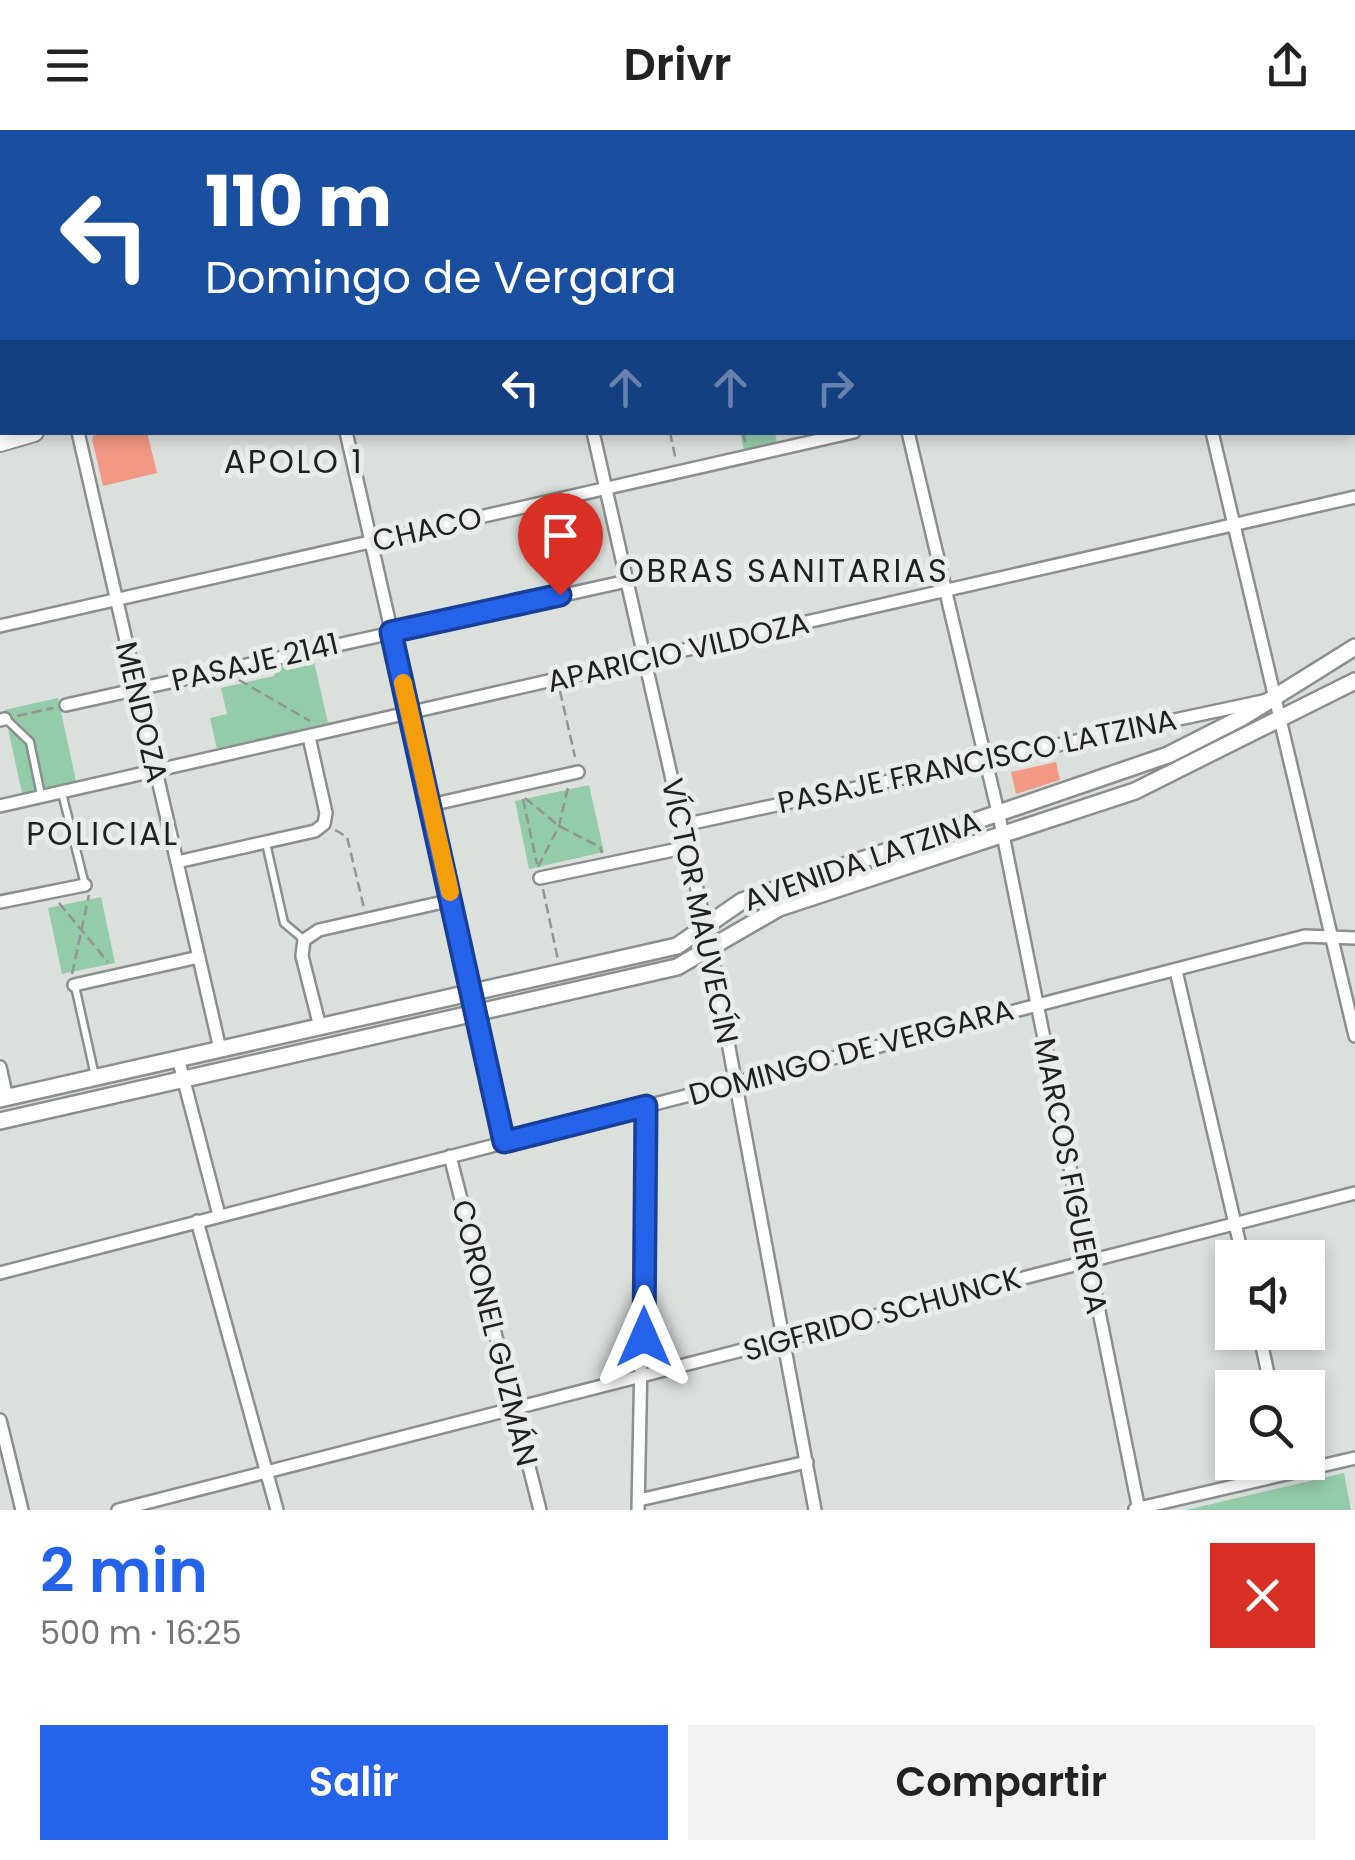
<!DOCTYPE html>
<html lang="es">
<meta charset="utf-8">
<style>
:root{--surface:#fff;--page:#f2f2f2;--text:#222;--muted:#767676;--accent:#2563eb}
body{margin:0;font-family:Poppins,sans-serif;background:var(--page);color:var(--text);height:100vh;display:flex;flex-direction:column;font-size:38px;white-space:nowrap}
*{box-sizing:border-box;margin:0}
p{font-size:32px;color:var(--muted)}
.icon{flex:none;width:55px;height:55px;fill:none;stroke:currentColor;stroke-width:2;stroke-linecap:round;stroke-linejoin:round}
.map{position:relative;height:1380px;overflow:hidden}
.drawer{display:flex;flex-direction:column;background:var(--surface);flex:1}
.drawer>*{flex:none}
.banner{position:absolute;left:0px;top:0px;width:1355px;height:305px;box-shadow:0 5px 15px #0003;background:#1a4fa0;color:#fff;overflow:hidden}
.tools{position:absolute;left:1215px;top:1110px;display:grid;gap:20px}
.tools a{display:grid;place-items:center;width:110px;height:110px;border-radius:0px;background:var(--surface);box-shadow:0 5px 15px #0003;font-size:50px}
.pin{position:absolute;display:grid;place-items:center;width:85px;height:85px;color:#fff;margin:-102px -42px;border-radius:50% 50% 50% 0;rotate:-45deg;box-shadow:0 0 10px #0007}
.pin .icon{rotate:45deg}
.me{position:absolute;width:110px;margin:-55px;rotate:0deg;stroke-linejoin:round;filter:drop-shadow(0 0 8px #0008)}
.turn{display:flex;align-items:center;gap:35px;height:210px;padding:0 40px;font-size:45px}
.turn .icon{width:130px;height:130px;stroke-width:2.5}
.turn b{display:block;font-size:70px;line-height:85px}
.lanes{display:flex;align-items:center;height:95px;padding:0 40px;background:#0003;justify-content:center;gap:50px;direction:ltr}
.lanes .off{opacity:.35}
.round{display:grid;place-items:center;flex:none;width:105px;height:105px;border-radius:0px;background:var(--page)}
.headline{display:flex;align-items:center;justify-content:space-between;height:170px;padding:0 40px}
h1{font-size:60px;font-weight:600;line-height:75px;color:var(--accent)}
.cta{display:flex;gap:20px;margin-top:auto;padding:20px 40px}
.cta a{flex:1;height:115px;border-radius:0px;background:var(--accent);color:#fff;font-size:40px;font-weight:600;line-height:115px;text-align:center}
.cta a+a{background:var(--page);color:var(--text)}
header{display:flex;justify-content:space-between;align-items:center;height:130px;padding:0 40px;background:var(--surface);font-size:45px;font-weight:600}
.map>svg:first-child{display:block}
</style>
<header><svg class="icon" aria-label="menu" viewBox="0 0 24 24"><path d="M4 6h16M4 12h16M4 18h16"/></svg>Drivr<svg class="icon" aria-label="share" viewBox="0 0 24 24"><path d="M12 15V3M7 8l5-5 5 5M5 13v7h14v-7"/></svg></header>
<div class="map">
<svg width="1355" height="1380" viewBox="0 0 1355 1380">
<rect width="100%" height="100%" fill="#dbe0dd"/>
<path fill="#94cbab" d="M740 303H775L777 313 744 320Z
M313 527 328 593 217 619 210 588 227 584 221 558 274 546 278 535Z
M58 568 76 651 22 663 4 580Z
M589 655 604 722 529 739 515 671Z
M101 767 115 833 62 844 48 778Z
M1344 1343 1351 1380H1186Z"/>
<path fill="#f29985" d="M95 302H147L157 343 103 356 92 309Z
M1056 632 1060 650 1016 664 1011 642Z"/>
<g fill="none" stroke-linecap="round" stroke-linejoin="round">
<defs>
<path id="service" d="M6 589 30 612 41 665
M62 663 85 755
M266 713 284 793 303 809
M75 856 95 946"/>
<path id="minor" d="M11 0V2
M276 0 277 2
M524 0 525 2
M839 0 840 2
M1144 0 1145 2
M548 2 559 0
M0 129H2
M1352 187 1355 186
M78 302 220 919
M346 302 478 881 504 1012
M593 302 711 821 815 1380
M908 302 1001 695 1139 1380
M1212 302 1355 906
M0 496 854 302
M66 575 627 451
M0 590 5 589
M430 675 578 642
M0 676 1355 367
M683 695 1268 570
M177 732 315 701 324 694 326 683 309 607
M540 748 688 717
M0 772 85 755
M1176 841 1243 1128
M74 855 199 827
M320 897 302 826 304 810 319 800 452 770
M178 928 219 1085
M0 937 7 968
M450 1026 540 1380
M197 1091 277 1380
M0 1143 1305 806 1355 808
M1259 1202 1271 1258
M0 1290 22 1380
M639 1370 807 1332
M1135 1379 1355 1328
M118 1380 1355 1063
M638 1380 646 976"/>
<path id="tertiary" d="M0 969 677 816 742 771 1168 625 1243 587 1355 517
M0 991 677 837 779 778 1135 661 1355 551"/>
<path id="secondary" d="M1094 2 1104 0
M1164 2 1175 0
M0 293 2 292
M0 312 34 302"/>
</defs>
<use href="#service" stroke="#8b8f8d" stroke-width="11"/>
<use href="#minor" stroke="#8b8f8d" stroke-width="16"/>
<use href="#tertiary" stroke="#8b8f8d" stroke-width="20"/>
<use href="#secondary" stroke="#8b8f8d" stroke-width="22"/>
<path stroke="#929694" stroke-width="2.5" stroke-dasharray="10 5" stroke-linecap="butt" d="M670 302 676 331
M743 302 746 315
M239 550 310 591
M560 561 575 627
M17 586 53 578
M525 668 559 696 600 717 602 723
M523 669 537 734
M335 700 347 707 364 778
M538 737 559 696 568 657
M543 759 558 830
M59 773 108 832
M72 844 89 765"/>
<use href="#service" stroke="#fff" stroke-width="6"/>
<use href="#minor" stroke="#fff" stroke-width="11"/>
<use href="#tertiary" stroke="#fff" stroke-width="15"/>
<use href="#secondary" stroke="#fff" stroke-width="18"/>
</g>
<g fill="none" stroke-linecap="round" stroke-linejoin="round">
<defs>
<path id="route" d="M560 465 391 502 504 1012 646 976 644 1207"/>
</defs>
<use href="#route" stroke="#184099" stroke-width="25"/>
<use href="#route" stroke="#2563eb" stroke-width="18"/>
<path stroke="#f59e0b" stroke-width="18" d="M403 553 450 762"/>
</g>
<g text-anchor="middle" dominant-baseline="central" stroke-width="10" stroke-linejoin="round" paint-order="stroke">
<g font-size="30" fill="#1f2120" stroke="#e8edea">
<text transform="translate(427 399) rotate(-13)">CHACO</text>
<text transform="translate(678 522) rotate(-13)">APARICIO VILDOZA</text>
<text transform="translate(255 532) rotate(-13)">PASAJE 2141</text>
<text transform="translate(142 582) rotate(77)">MENDOZA</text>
<text transform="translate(977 631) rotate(-12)">PASAJE FRANCISCO LATZINA</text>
<text transform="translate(862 731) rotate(-19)">AVENIDA LATZINA</text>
<text transform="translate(700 781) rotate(78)">VÍCTOR MAUVECÍN</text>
<text transform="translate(851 922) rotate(-15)">DOMINGO DE VERGARA</text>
<text transform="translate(1071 1046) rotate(79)">MARCOS FIGUEROA</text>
<text transform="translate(882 1184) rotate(-15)">SIGFRIDO SCHUNCK</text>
<text transform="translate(495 1203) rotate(76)">CORONEL GUZMÁN</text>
</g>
<g font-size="32" letter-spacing="2.5" fill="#1f2120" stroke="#e8edea">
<text x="294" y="331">APOLO 1</text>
<text x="784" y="440">OBRAS SANITARIAS</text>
<text x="103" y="703">POLICIAL</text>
</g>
</g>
</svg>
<div class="tools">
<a><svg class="icon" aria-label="sound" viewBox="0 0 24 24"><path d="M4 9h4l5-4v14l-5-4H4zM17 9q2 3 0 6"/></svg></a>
<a><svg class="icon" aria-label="search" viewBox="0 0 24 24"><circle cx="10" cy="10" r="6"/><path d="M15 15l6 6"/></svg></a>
</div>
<div class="pin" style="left:560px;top:465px;background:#d93025"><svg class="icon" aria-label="arrive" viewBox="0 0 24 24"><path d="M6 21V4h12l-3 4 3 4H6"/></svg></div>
<svg class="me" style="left:644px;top:1207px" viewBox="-20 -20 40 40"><path d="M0-17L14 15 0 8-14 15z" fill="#2563eb" stroke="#fff" stroke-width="4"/></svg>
<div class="banner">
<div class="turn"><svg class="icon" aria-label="left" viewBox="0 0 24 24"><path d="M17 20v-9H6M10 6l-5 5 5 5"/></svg><div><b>110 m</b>Domingo de Vergara</div></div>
<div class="lanes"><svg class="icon" aria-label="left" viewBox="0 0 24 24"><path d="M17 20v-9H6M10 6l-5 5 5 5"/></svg><svg class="icon off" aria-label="ahead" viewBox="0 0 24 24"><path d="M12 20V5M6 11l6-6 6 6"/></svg><svg class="icon off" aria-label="ahead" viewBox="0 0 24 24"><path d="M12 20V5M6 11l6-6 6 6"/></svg><svg class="icon off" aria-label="right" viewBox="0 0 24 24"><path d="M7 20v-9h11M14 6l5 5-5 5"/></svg></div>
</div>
</div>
<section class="drawer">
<div class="headline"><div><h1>2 min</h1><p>500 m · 16:25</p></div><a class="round" style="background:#d93025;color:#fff"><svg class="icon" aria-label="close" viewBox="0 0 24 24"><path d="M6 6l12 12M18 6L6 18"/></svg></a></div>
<div class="cta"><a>Salir</a><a>Compartir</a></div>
</section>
